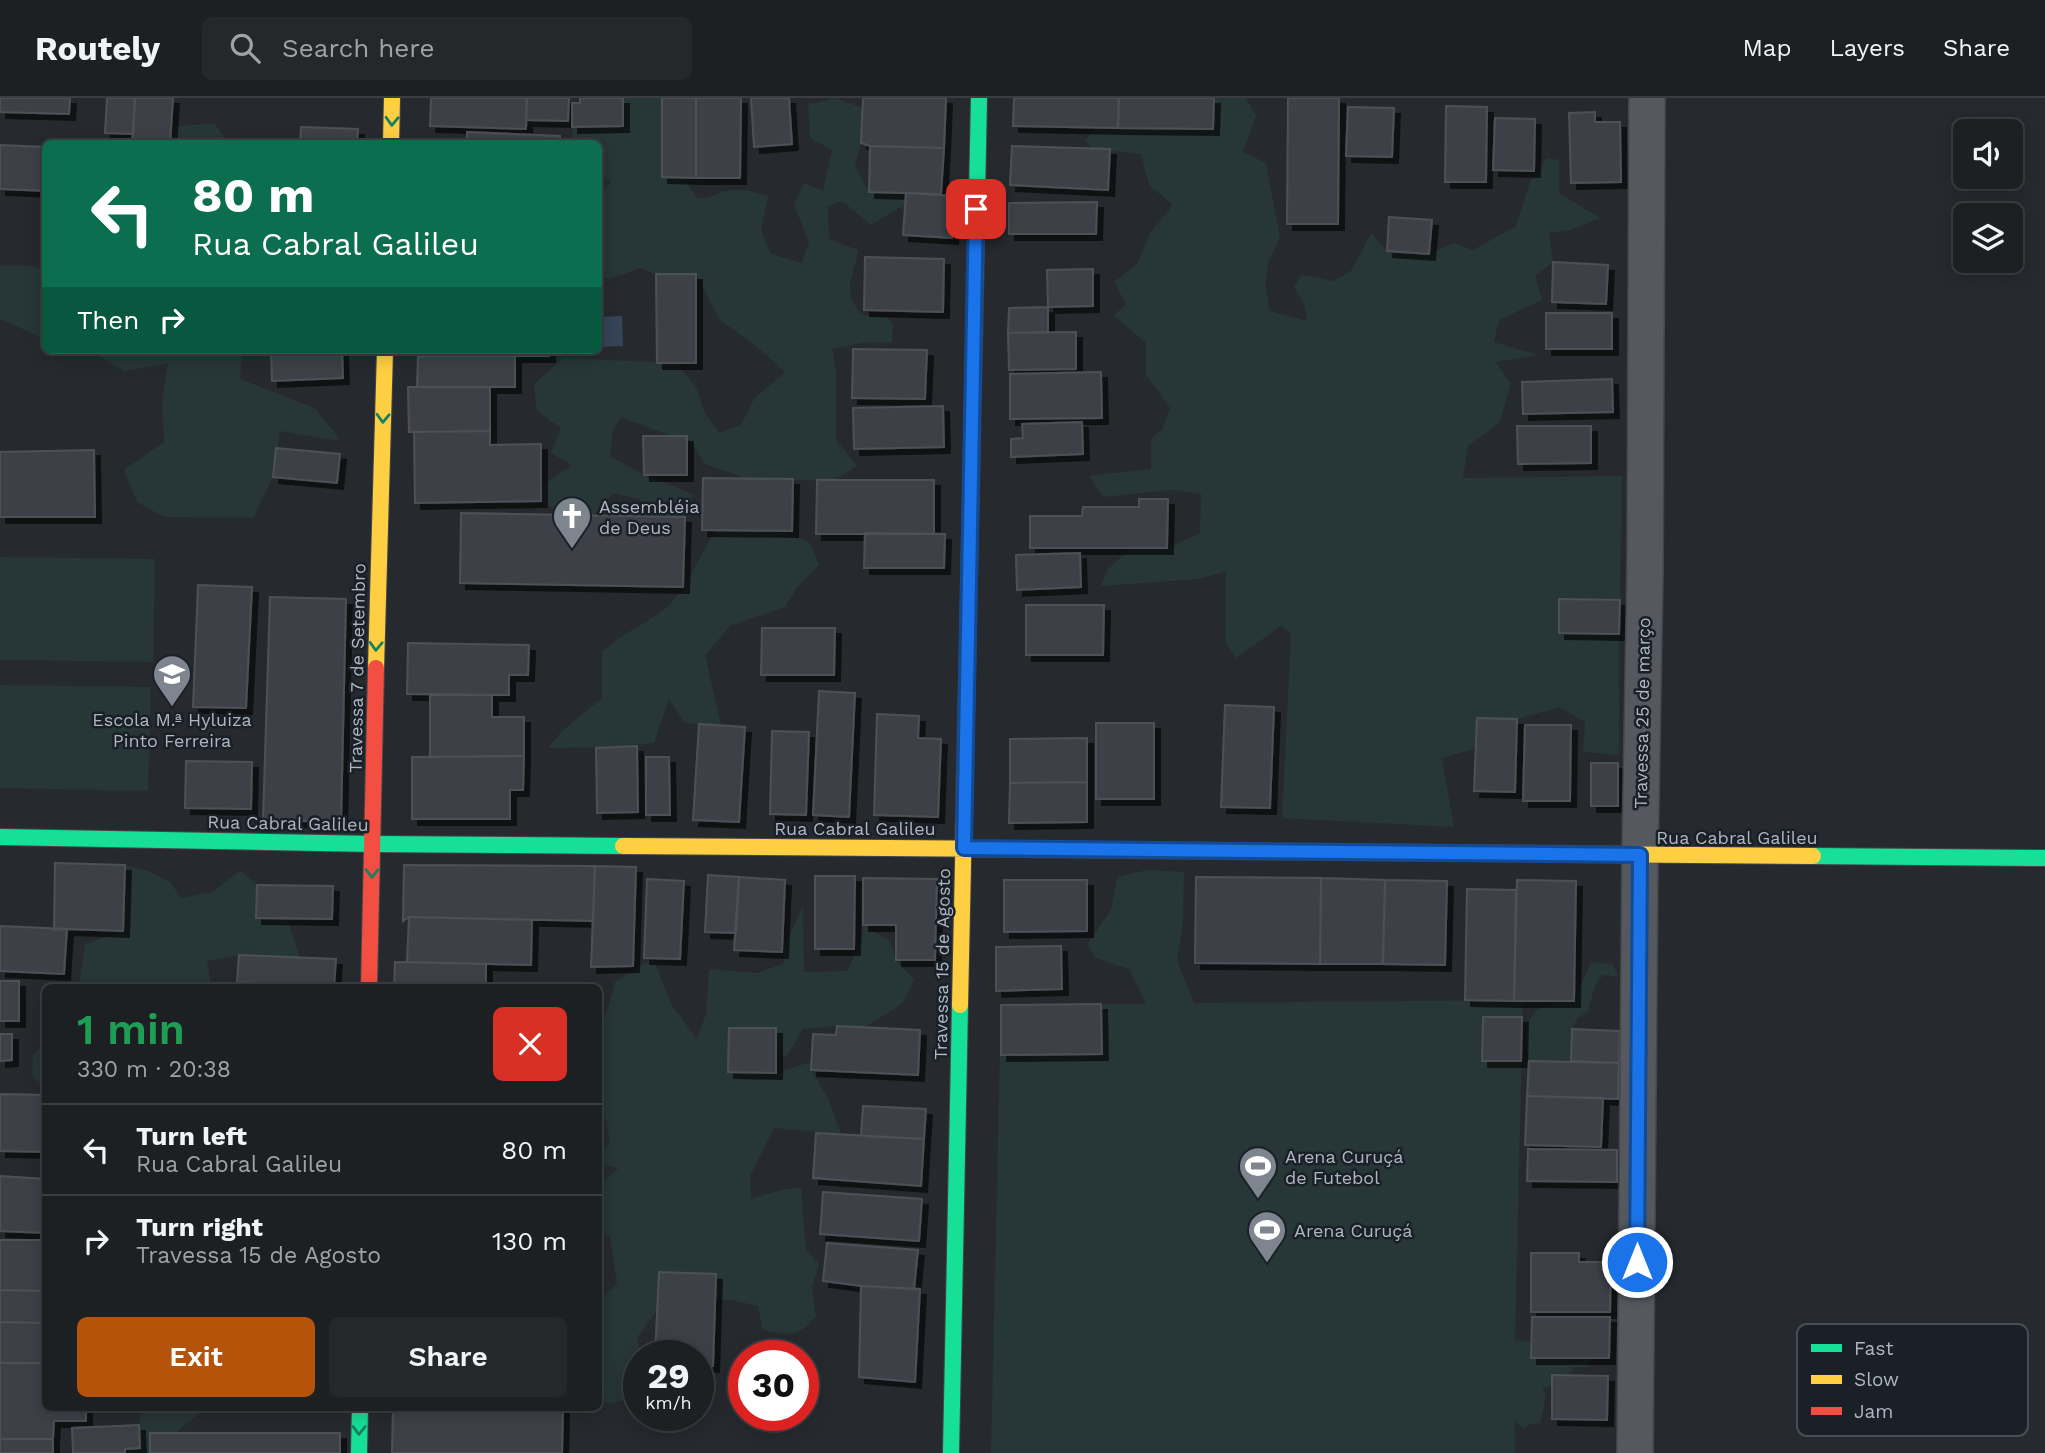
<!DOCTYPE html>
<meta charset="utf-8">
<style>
:root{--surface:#1c2023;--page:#25282b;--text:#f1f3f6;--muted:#a0a3a6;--line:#3a3e41;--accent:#b45309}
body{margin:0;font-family:"Work Sans",sans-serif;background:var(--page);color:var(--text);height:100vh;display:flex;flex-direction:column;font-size:26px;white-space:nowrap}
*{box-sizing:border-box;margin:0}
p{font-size:23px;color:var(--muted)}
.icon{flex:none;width:38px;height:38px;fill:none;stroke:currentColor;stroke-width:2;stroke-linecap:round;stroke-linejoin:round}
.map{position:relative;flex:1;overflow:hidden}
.details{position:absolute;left:42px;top:886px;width:560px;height:427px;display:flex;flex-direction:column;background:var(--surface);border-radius:10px;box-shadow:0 4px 18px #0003,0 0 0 2px var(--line)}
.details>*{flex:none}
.guide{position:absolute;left:42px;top:42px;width:560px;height:214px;border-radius:10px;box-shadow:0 4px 18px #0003,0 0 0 2px var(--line);background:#0b6e4f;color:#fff;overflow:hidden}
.tools{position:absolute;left:1953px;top:21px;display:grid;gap:14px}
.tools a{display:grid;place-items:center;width:70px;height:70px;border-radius:10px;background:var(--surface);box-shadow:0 4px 18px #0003,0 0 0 2px var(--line);font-size:35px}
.speed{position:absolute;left:623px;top:1242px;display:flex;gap:14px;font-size:35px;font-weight:700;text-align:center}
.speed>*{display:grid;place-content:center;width:91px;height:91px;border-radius:50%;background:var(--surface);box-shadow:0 4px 18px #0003,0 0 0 2px var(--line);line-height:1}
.speed small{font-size:18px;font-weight:400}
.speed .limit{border:10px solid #d22;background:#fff;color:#111}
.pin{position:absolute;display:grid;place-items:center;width:60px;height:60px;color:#fff;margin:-30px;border-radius:14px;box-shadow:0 4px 10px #0006}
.me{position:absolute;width:77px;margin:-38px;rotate:0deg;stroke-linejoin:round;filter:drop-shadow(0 0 5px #0008)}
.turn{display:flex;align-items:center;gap:24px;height:147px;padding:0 35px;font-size:32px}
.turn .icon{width:91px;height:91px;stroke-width:2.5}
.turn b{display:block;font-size:49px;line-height:60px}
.then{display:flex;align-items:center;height:66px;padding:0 35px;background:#0003;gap:14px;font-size:26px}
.round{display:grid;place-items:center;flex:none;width:74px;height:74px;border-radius:10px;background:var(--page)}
.overview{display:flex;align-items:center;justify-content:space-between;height:119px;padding:0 35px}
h1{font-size:42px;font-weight:600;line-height:52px;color:#1e9e55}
.cta{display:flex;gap:14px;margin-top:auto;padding:14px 35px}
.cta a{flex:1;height:80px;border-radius:10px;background:var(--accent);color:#fff;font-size:28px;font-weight:600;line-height:80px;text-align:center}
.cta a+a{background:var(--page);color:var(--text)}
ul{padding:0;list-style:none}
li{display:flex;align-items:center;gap:21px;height:91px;padding:0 35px;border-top:2px solid var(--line)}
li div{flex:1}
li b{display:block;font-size:26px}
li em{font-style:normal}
header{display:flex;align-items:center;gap:42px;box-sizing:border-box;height:98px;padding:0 35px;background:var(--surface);border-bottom:2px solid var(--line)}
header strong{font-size:33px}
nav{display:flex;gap:38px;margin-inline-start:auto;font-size:24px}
.search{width:490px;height:63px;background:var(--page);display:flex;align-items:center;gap:18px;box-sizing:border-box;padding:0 24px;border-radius:10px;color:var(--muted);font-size:26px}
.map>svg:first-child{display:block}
</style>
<header>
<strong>Routely</strong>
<div class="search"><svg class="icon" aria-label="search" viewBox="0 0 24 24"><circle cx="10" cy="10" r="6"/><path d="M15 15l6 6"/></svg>Search here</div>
<nav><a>Map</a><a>Layers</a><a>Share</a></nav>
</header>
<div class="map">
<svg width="2045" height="1355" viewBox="0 0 2045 1355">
<defs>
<filter id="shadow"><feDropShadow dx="6" dy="6" stdDeviation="0" flood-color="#0009"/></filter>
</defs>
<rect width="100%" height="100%" fill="#262a2f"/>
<path fill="#273637" d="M623 0H662V79L683 80 698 100C709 102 716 95 727 93 741 89 754 95 768 98L761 132 771 156 802 165 809 144 794 107 804 85 823 93 832 52 810 40 808 7 835 0 863 10 861 45 855 68 869 94 906 95V108L899 110 871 127 842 103 828 108 829 141 858 152C854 181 840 190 862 217L886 219 893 225 892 245 867 244 832 251 836 272V342L857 368 833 383 748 381 705 366 687 338H671L621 319 613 333 610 358 644 377 693 396 685 419H648L639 401 614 395 593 417H563L541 403V388L572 367 551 355 561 330 537 313 534 286 563 260 676 265 696 289 705 315 719 335 741 327 754 301 785 274 755 247 720 222 696 176H656L640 170 610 181 599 177V96L611 84 599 77 598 46 573 45 572 29 623 28Z
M1214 0H1246L1256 18 1243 54 1266 65 1280 139 1268 166 1265 188 1270 213 1307 223 1304 206 1294 189 1301 177 1334 183 1352 172 1371 135 1387 153 1429 156 1454 145 1473 152 1516 128 1530 84 1547 60 1559 62V95L1600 120 1571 132 1549 135 1553 164 1535 178 1542 202 1499 222 1494 244 1538 257 1495 264 1511 285 1500 324 1468 348 1463 380 1622 378 1620 502 1560 501 1559 535 1619 536V657L1583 654 1585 624 1559 609 1517 621 1477 620 1476 650 1442 660 1454 729 1282 720 1291 536 1281 528 1236 560 1225 544 1226 473 1199 481 1101 488 1107 472 1130 450H1167L1200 435 1201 396 1171 392 1103 399 1089 378 1151 371V340L1163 331 1170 310 1146 277V245L1114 217 1126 206 1114 184 1137 166 1150 135 1173 107 1149 87 1141 56 1093 51 1085 43 1096 29Z
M214 25 229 45H170L171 29Z
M30 167 45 173V241L0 221V168Z
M90 252H242L240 281 315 310 341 343 280 333 273 379 253 420 164 419 137 404 124 372 164 344 162 304 168 265 124 273Z
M715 432 782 433 810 445 819 467 798 488 785 509 731 527 705 557 721 627 685 625 669 601 654 645 613 649 548 650 562 633 602 600V554C621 536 645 526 665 511 682 498 704 452 715 432Z
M0 459 155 461 153 564 0 562Z
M0 587 151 589 148 693 0 690Z
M125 767 151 774 170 784 181 800 213 794 240 772 257 787V820L287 821 300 860 239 857 207 863 211 889H60L64 885 79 887 85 846 123 833Z
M1147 772 1184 774 1183 827 1177 863 1194 905 1523 902 1515 1241 1531 1244V1260H1590L1588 1269H1575L1552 1288 1542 1290 1546 1297 1540 1325 1530 1326 1523 1331 1515 1322V1355H991L1001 907 1146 906 1129 871 1096 860 1087 846 1111 812 1117 779Z
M803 808 804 874 847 873 862 843 863 827 890 843 896 862 914 882 903 905 864 930 837 928 803 931 787 958 776 957V930H729L728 974 775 975 811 964V972L828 1000 841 1036 774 1030 750 1078 751 1101 785 1091 801 1090 806 1152 819 1166 812 1189 816 1218C796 1241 792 1237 763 1232L758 1208 731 1202 715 1201 716 1176 659 1174 657 1212 637 1240 641 1258H639V1297L610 1306 599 1302V1202L617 1186 610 1139 599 1134 598 1089 618 1070 598 1065 599 1059 610 1044 605 1016 599 1003V920L604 924 615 884 653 860 671 906 697 941 706 916 709 871 757 875 785 865 782 854Z
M1591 864 1612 866 1619 879 1603 877 1595 887 1588 913 1577 921 1572 931 1571 963H1529C1520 922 1531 903 1574 903Z
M45 944H46L45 993 32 977 33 958Z
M142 1309H206L176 1335H150V1355H125V1351L140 1350 139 1327Z"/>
<path fill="#374457" d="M622 218 623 248 599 249V219Z"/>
<path fill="#3e4146" stroke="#4d5157" stroke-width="2" filter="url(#shadow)" d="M0 0H70L69 16 0 14Z
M107 0H135L133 36 105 35Z
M135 0H173L170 46H132Z
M431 0H527L526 31 430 28Z
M527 0H569L568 23 526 22Z
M580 0H623V28L572 29V5H580Z
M662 0H696V80L662 79Z
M696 0H741L740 80H696Z
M751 0H789L792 46 754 49Z
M863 0H946L944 50 870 48 861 45Z
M1014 0H1119L1118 30 1013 28Z
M1119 0H1214L1213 31 1118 30Z
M1288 0H1339L1338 126H1287Z
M1446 8 1487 9 1486 84H1445Z
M1348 9 1394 10 1392 59 1346 58Z
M1595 14V24H1620L1621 84 1571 85 1569 15Z
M1495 20 1535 21 1534 73 1493 72Z
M301 29 358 31 357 46H300Z
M467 34 560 38V46H467Z
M0 47 46 49V93L0 91Z
M870 48 944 50 941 96 869 94Z
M1012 48 1110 51 1108 92 1010 87Z
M906 95 956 98 952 140 903 137Z
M1097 104 1096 136H1009V105Z
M1389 119 1432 122 1429 156 1387 153Z
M865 159 944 161 943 214 864 212Z
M1553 164 1608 167 1606 206 1552 204Z
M1093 171V208L1048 209 1047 172Z
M656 176H696V265H657Z
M1048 209V234L1008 235 1009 210Z
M1546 215H1612V251H1546Z
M1076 234V271L1009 272 1008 235Z
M853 251 927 252 925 301 852 300Z
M342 252 343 280 272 283 271 253Z
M426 252H549V258H426Z
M426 258H515V289H417L418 259Z
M1101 274 1102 320 1010 321V276Z
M1612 281 1613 314 1523 316 1522 284Z
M408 289H490V333L409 334Z
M943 308 944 349 854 351 853 310Z
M1082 324 1083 356 1011 359V341L1023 340 1022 326Z
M1517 328H1591V365L1518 366Z
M490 333V347L541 346V403L415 405 414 334Z
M643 338H687V377H644Z
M276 350 340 356 337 385 273 379Z
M94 352 95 419H0V354Z
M703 380 793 381 792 433 702 432Z
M817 382H934V436H816Z
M1139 401H1168L1167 450H1030V418H1082L1083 409H1139Z
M461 415 685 419 683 489 460 485Z
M865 435 945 436 944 470H864Z
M1080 455 1081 489 1017 492 1016 457Z
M198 487 252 489 246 610 193 609Z
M270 499 346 501 341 724 263 722Z
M1559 501 1620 502 1619 536 1559 535Z
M1026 507H1104L1103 557H1026Z
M762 530H835L834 577H761Z
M408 545 529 547 528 577H509V597L407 596Z
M819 593 855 595 849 719 813 717Z
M430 597H492V619H524V658L430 659Z
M1225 607 1274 609 1270 710 1221 709Z
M877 616 919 618 918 640 941 641 938 719 874 717Z
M1477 620 1517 621 1515 694 1474 693Z
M1096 625H1154V701H1096Z
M699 626 745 629 739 724 693 722Z
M1525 627H1571L1570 703H1523Z
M772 633 809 634 806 717 770 716Z
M1087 640V684L1010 685V641Z
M637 648 638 714 597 715 596 650Z
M524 658 523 692H510V721H412V659Z
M646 659H669L670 717H646Z
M186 663 252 664 251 711 185 710Z
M1591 665H1618V708H1591Z
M1087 684V724L1009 725 1010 685Z
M55 765 125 767 123 833 67 831 54 832Z
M404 767 595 768 593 823 409 819 403 823Z
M595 768 636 769 633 868 591 869Z
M708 777 739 779 736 835 705 834Z
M815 778H855L854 851H815Z
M739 779 785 782 782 854 734 852Z
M1196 779 1321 780 1320 866 1195 865Z
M863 780 937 781 935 862H896V827H863Z
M1321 780 1385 782 1383 866H1320Z
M647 781 684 783 680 861 644 860Z
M1004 782H1087V833L1004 834Z
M1385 782 1447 783 1445 867 1383 866Z
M1517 782 1576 783 1574 903H1514Z
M257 787 333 788 332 821 256 820Z
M1467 791 1516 792 1514 903 1465 902Z
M409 819 532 822 531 867 407 864Z
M0 828 67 831 64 876 0 873Z
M1061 848 1062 891 996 893V849Z
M239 857 336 861 334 888 237 884Z
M395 864 486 866V888L501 889H394Z
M0 883H19V923H0Z
M237 884 321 888V889H237Z
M1101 906 1102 956 1001 957V907Z
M1483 919H1522L1521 963H1482Z
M837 928 920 932 918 977 811 972 813 936 836 937Z
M729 930H776V975L728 974Z
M1572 931 1620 933 1619 965 1571 963Z
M0 936H12V962L0 963Z
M1529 963 1619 965 1618 1001 1527 998Z
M0 996 46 997V1054L0 1053Z
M1527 998 1603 1000 1601 1049 1525 1047Z
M863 1008 926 1011 924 1041 861 1038Z
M816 1035 924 1041 921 1088 813 1080Z
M1528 1051 1617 1052V1084L1527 1083Z
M0 1078 46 1081V1135L0 1133Z
M823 1094 922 1101 919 1143 820 1136Z
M0 1142H46V1193L0 1192Z
M827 1145 918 1152 914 1191 861 1188 823 1183Z
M1531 1155H1579V1164H1611L1610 1214H1531Z
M659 1174 716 1176 713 1268H698V1258H655Z
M861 1188 920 1191 915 1284 859 1279Z
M0 1192 46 1193V1225L0 1224Z
M1532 1219H1610L1609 1260H1531Z
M0 1224 45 1225 44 1265H0Z
M0 1265H46V1309H86V1323H54L53 1341H0Z
M1552 1277 1608 1278 1607 1322 1552 1321Z
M393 1309H563L562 1355H392Z
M139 1327 140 1350 125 1351V1355H73L72 1330Z
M150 1335H340V1355H150Z
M0 1341H53V1355H0Z"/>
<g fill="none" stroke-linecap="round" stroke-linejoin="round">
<defs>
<path id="street" d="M1635 1355 1640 757 1645 473 1647 0"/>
<path id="fast" d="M972 342 979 0
M0 739 373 746 623 748
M1813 758 2045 760
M359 1355 360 1309
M951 1355 960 907"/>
<path id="slow" d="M391 46 392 0
M376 570 385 252
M623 748 1010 751
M1333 754 1813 758
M960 907 972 342"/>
<path id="jam" d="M1010 751 1333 754
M369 889 376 570"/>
</defs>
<use href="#street" stroke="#43464a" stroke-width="38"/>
<use href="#fast" stroke="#43464a" stroke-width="18"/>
<use href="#slow" stroke="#43464a" stroke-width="18"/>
<use href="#jam" stroke="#43464a" stroke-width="18"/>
<use href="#street" stroke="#55585e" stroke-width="35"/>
<use href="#fast" stroke="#16e098" stroke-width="16"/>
<use href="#slow" stroke="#ffcf43" stroke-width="16"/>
<use href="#jam" stroke="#f24e42" stroke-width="16"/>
</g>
<defs><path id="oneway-chevron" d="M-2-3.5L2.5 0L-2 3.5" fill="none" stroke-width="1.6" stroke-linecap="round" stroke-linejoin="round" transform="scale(1.75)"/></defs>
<g stroke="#188060">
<use href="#oneway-chevron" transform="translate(392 23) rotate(92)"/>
<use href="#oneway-chevron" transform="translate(383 320) rotate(92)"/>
<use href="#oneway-chevron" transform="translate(376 548) rotate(92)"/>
<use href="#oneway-chevron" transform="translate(372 775) rotate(91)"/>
<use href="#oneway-chevron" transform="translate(359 1332) rotate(91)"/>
</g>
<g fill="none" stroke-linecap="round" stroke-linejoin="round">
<defs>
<path id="route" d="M976 111 964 750 1640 757 1637 1164"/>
</defs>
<use href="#route" stroke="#114b97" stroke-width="18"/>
<use href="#route" stroke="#1a73e8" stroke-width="12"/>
</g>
<defs>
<symbol id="church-pin" viewBox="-11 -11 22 30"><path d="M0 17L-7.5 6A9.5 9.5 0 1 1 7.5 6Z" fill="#7f858e" stroke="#1a2028"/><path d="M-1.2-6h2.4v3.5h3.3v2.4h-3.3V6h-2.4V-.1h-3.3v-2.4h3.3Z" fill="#fff"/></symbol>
<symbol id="school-pin" viewBox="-11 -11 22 30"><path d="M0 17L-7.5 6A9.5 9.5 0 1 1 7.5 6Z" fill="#7f858e" stroke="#1a2028"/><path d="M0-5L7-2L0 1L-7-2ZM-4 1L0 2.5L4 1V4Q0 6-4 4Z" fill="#fff"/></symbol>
<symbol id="stadium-pin" viewBox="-11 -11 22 30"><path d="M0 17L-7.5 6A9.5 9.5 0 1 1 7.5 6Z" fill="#7f858e" stroke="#1a2028"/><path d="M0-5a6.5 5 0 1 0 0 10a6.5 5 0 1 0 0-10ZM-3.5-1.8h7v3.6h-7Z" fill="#fff"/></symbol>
</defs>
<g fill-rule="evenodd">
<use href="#church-pin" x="550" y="396" width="44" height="60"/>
<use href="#school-pin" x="150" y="554" width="44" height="60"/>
<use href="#stadium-pin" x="1236" y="1046" width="44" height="60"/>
<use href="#stadium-pin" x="1245" y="1110" width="44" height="60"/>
</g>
<g text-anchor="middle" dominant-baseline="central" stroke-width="5" stroke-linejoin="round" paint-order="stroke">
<g font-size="18" fill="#afb6c1" stroke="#1a2028" text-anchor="start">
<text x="599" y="408">Assembléia<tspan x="599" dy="21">de Deus</tspan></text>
<text x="172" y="621" text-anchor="middle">Escola M.ª Hyluiza<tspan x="172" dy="21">Pinto Ferreira</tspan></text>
<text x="1285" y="1058">Arena Curuçá<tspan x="1285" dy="21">de Futebol</tspan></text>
<text x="1294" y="1132">Arena Curuçá</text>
</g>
<g font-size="18" fill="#afb6c1" stroke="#1a2028">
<text transform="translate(357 570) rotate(-89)">Travessa 7 de Setembro</text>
<text transform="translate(1642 615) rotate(-89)">Travessa 25 de março</text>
<text transform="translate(288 725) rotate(1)">Rua Cabral Galileu</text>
<text x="855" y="730">Rua Cabral Galileu</text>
<text x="1737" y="739">Rua Cabral Galileu</text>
<text transform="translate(942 866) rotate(-89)">Travessa 15 de Agosto</text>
</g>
</g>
<rect x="1797" y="1226" width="231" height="112" rx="10" fill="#1a2028" stroke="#474d56" stroke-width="2"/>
<rect x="1811" y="1246" width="31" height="8" fill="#16e098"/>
<rect x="1811" y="1277" width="31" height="9" fill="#ffcf43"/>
<rect x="1811" y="1309" width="31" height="8" fill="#f24e42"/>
<g font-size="19" fill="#afb6c1">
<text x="1854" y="1257">Fast</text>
<text x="1854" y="1288">Slow</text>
<text x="1854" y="1320">Jam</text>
</g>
</svg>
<div class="tools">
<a><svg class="icon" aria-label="sound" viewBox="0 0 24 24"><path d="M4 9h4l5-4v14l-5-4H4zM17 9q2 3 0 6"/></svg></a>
<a><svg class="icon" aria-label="layers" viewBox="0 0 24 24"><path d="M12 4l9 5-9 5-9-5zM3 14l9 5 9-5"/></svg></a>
</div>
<div class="speed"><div>29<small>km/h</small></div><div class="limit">30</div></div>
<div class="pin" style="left:976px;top:111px;background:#d93025"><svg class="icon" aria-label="arrive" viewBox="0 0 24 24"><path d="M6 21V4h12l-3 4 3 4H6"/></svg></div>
<svg class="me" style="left:1637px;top:1164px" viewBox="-20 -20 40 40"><circle r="17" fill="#1a73e8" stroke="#fff" stroke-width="3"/><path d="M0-11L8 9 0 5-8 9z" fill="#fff"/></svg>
<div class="guide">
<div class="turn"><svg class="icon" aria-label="left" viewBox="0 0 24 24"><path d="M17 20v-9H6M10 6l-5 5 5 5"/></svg><div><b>80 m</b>Rua Cabral Galileu</div></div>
<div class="then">Then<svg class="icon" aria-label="right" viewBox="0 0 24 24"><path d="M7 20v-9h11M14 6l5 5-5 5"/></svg></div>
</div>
<section class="details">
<div class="overview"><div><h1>1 min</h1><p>330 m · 20:38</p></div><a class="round" style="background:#d93025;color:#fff"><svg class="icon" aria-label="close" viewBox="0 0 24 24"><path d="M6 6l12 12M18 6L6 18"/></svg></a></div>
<ul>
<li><svg class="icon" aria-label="left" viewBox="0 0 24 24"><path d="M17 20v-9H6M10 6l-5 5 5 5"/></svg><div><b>Turn left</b><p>Rua Cabral Galileu</p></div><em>80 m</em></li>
<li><svg class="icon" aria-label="right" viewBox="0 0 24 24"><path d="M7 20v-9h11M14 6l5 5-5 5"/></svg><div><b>Turn right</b><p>Travessa 15 de Agosto</p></div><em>130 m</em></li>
</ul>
<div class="cta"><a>Exit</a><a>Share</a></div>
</section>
</div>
